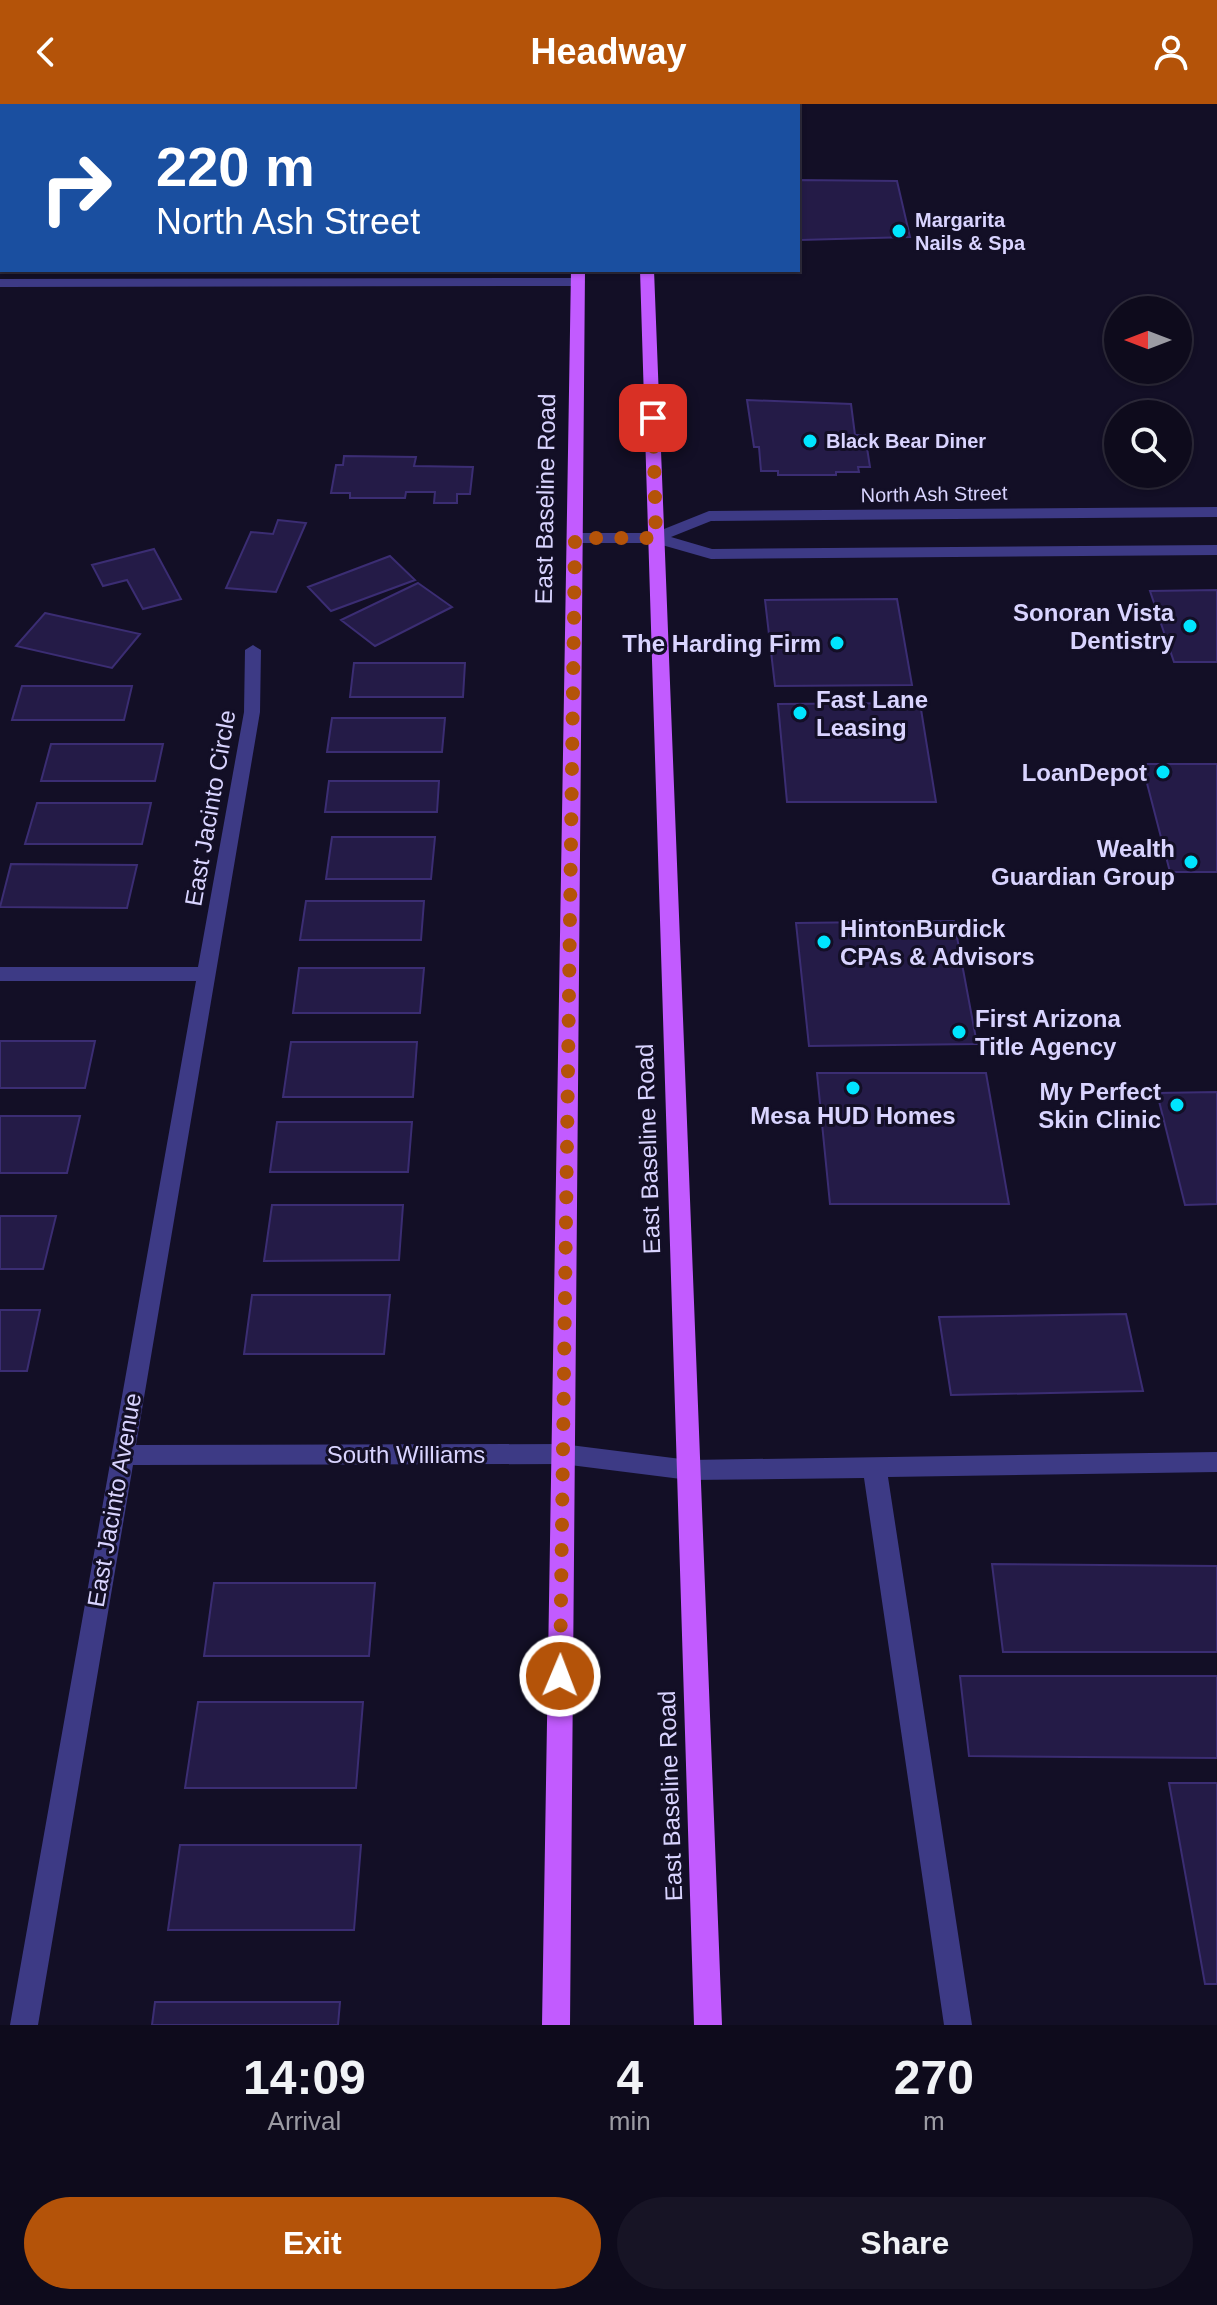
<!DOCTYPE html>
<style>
:root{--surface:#0e0b1c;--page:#171425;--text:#f1f3f6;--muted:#9b9ba3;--line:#2e2b3b;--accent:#b45309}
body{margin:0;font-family:Arial,sans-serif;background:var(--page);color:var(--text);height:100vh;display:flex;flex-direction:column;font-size:30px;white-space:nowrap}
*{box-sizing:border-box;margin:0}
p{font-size:26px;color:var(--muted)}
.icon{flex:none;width:44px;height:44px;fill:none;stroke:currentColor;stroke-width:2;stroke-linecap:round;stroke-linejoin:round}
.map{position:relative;height:1921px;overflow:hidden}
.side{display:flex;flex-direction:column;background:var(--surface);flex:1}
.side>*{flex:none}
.top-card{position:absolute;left:0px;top:0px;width:800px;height:168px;box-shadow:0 2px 6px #0004,0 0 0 2px var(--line);background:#1a4fa0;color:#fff;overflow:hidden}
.needle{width:52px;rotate:270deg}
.controls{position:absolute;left:1104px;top:192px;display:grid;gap:16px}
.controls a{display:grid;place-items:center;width:88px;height:88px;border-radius:50%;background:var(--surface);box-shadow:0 2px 6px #0004,0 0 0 2px var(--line);font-size:40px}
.pin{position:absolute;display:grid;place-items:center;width:68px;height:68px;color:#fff;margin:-34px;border-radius:16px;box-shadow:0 4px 12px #0006}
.me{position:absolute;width:88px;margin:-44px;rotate:1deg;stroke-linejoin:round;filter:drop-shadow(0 0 6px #0008)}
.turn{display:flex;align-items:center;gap:28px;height:168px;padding:0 24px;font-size:36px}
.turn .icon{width:104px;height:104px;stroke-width:2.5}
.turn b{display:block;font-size:56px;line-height:68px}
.eta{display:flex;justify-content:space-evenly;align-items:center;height:136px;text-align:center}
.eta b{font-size:48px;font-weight:600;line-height:56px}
.primary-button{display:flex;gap:16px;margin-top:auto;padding:16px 24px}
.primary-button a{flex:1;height:92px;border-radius:48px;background:var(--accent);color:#fff;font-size:32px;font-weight:600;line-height:92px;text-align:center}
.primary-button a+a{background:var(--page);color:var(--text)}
header{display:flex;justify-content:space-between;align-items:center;height:104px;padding:0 24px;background:var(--accent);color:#fff;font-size:36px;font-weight:600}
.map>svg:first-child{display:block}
</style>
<header><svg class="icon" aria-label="back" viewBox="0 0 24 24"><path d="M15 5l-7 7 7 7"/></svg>Headway<svg class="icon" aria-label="person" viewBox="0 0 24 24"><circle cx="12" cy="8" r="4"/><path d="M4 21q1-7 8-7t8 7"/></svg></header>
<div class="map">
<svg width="1217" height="1921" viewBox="0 0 1217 1921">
<rect width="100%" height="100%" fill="#130f26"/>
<path fill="#241b47" stroke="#3b2d73" stroke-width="2" d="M0 0H227L2 2 0 124Z
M798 76 897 77 910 133 800 136Z
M747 296 851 300 855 331H865L870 363H858L859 368H836V371H778V367H761L759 343H754Z
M344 352 416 353 414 362 473 363 470 390H457V399H434L435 388H406L405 394H350V389H331L336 361H343Z
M278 416 306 419 276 488 226 484 251 428 273 430Z
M154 445 181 495 143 505 127 476 103 482 92 461Z
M390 452 415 476 331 507 308 483Z
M418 479 452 503 375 542 341 516Z
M1217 486V558H1174L1150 487Z
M897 495 912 581 775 582 765 496Z
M45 509 140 530 112 564 16 542Z
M354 559H465L463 593H350Z
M22 582H132L124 616H12Z
M920 599 936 698H787L778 600Z
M332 614H445L442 648H327Z
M51 640H163L155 677H41Z
M1142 660H1217V768H1170Z
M329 677H439L437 708H325Z
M37 699H151L142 740H25Z
M332 733H435L431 775H326Z
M11 760 137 761 127 804 0 803Z
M306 797H424L421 836H300Z
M954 817 977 940 809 942 796 819Z
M299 864H424L420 909H293Z
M0 937H95L85 984H0Z
M291 938H417L413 993H283Z
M817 969H986L1009 1100H830Z
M1217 988V1100L1185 1101 1157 989Z
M0 1012H80L67 1069H0Z
M277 1018H412L408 1068H270Z
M272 1101H403L399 1156 264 1157Z
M0 1112H56L43 1165H0Z
M252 1191H390L384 1250H244Z
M0 1206H40L27 1267H0Z
M1126 1210 1143 1287 951 1291 939 1213Z
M992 1460 1217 1462V1548H1003Z
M214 1479H375L369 1552H204Z
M960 1572H1217V1654L969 1652Z
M198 1598H363L356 1684H185Z
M1169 1679H1217V1880H1205Z
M180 1741H361L354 1826H168Z
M155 1898H340L338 1921H152Z"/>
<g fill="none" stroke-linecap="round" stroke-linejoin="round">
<path fill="#3d3a85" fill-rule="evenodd" d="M240 0H252V2H240Z
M0 175 578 174 585 178 578 182 0 183Z
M1217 403V413L711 417 671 433 712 445 1217 441V451L711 455 655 439H575L567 434 575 429H654L709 407Z
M253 541 261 546 260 608 136 1341 562 1340 689 1356 1217 1348V1368L888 1373 972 1921H944L864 1374 689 1376 562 1360 133 1361 38 1921H10L196 877H0V863H198L244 608 245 546Z"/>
<path fill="#c25bff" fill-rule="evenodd" d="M573 0H585V2H573Z
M634 0H646V2H634Z
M571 166H585L570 1921H542Z
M640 166H654L722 1921H694Z"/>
</g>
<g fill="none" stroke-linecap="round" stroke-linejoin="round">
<path stroke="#b45309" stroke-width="14" stroke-dasharray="0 25.2" d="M560 1572 575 434H656L653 314"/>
</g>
<g fill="#00e5ff" stroke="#130f26" stroke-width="3">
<circle cx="899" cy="127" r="8"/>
<circle cx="810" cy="337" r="8"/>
<circle cx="1190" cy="522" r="8"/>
<circle cx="837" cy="539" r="8"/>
<circle cx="800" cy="609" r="8"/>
<circle cx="1163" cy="668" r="8"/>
<circle cx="1191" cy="758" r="8"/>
<circle cx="824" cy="838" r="8"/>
<circle cx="959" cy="928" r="8"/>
<circle cx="853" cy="984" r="8"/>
<circle cx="1177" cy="1001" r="8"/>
</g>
<g text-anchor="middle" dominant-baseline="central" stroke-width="6" stroke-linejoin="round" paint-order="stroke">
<g font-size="20" font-weight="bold" fill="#d9d4ff" stroke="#130f26" text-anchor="start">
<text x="915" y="116">Margarita<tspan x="915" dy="23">Nails &amp; Spa</tspan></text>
<text x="826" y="337">Black Bear Diner</text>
</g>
<g font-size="20" fill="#d9d4ff" stroke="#130f26">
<text transform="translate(934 390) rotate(-1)">North Ash Street</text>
</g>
<g font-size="24" fill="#d9d4ff" stroke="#130f26">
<text transform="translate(545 395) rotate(-89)">East Baseline Road</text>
<text transform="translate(210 704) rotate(-80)">East Jacinto Circle</text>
<text transform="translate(648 1045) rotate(-92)">East Baseline Road</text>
<text x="406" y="1350">South Williams</text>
<text transform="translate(114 1396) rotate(-80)">East Jacinto Avenue</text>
<text transform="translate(670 1692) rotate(-92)">East Baseline Road</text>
</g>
<g font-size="24" font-weight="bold" fill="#d9d4ff" stroke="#130f26" text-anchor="end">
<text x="1174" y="508">Sonoran Vista<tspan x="1174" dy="28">Dentistry</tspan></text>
<text x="821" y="539">The Harding Firm</text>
<text x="816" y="595" text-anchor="start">Fast Lane<tspan x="816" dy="28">Leasing</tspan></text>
<text x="1147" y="668">LoanDepot</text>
<text x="1175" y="744">Wealth<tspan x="1175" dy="28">Guardian Group</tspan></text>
<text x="840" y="824" text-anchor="start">HintonBurdick<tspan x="840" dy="28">CPAs &amp; Advisors</tspan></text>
<text x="975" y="914" text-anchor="start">First Arizona<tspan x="975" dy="28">Title Agency</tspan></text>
<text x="1161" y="987">My Perfect<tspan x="1161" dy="28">Skin Clinic</tspan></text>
<text x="853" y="1011" text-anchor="middle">Mesa HUD Homes</text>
</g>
</g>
</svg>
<div class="controls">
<a><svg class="needle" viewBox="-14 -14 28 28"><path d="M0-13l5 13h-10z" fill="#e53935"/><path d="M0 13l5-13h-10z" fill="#9b9ba3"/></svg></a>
<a><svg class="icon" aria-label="search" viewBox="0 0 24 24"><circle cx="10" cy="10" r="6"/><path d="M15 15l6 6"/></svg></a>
</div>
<div class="pin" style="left:653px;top:314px;background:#d93025"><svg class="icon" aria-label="arrive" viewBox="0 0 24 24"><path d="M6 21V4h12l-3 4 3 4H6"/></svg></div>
<svg class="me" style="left:560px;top:1572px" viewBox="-20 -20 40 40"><circle r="17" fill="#b45309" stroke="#fff" stroke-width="3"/><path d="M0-11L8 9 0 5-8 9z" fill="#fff"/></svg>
<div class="top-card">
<div class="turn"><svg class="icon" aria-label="right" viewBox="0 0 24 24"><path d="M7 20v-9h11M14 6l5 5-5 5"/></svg><div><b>220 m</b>North Ash Street</div></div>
</div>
</div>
<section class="side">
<div class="eta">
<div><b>14:09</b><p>Arrival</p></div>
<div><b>4</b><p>min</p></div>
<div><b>270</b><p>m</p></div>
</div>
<div class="primary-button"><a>Exit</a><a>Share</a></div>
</section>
